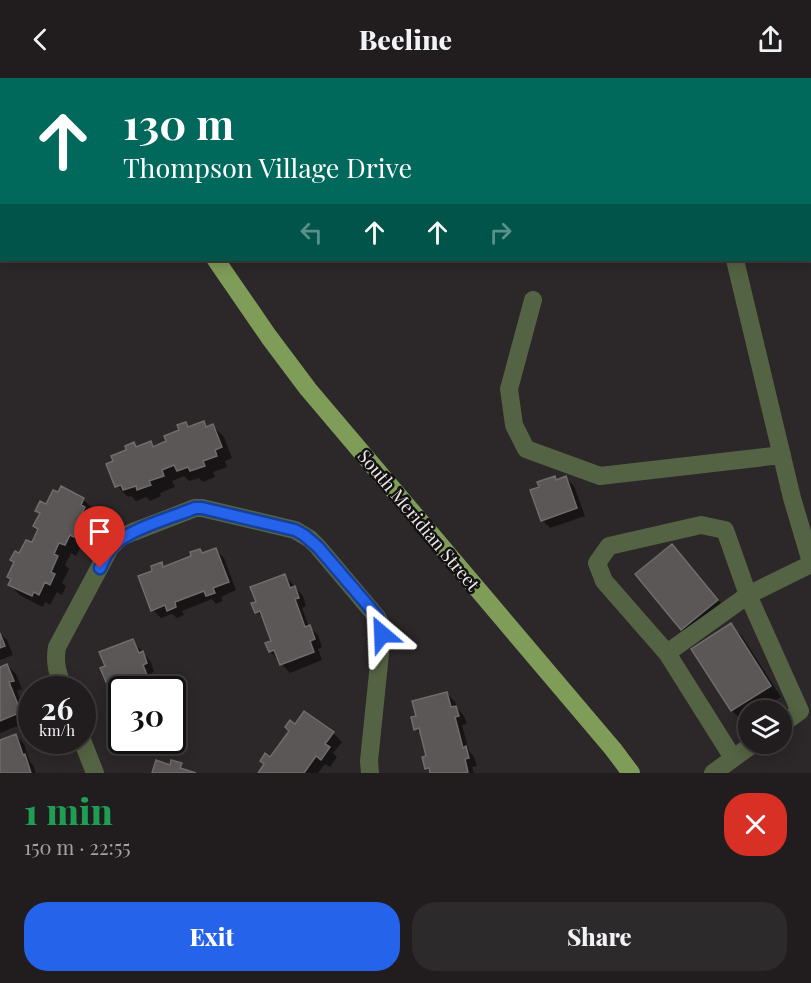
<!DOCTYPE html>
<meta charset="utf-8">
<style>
:root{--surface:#211d1e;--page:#2d2a2b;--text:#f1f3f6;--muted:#a2a2a4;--line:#3e3b3c;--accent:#2563eb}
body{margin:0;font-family:"Playfair Display",serif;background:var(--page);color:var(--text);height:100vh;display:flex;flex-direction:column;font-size:22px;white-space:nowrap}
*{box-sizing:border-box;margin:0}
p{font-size:20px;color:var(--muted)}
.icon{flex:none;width:33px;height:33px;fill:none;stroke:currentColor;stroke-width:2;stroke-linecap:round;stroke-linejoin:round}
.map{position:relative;height:695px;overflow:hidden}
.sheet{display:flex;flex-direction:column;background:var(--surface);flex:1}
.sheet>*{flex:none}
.hud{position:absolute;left:0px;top:0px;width:812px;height:183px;box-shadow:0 3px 15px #0003,0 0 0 2px var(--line);background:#00695c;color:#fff;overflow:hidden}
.tools{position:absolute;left:738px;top:622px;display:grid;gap:12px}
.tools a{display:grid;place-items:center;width:54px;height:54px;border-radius:50%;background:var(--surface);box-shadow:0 3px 15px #0003,0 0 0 2px var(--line);font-size:30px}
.speed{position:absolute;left:18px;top:598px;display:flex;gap:12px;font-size:30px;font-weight:700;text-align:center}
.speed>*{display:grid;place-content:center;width:78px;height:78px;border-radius:50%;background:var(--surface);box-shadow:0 3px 15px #0003,0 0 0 2px var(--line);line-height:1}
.speed small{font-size:15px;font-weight:400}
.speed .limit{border:3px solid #111;border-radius:9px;background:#fff;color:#111}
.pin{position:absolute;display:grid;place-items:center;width:51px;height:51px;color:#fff;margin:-62px -26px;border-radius:50% 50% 50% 0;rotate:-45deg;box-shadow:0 0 6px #0007}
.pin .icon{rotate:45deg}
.me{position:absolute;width:66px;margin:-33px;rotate:334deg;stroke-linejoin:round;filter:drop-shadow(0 0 4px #0008)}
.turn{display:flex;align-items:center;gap:21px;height:126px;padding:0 24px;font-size:27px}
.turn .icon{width:78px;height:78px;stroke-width:2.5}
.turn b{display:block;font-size:42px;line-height:51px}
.lanes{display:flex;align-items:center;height:57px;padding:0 24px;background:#0003;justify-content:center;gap:30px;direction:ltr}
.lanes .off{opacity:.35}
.round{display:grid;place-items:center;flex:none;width:63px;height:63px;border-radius:24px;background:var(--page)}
.head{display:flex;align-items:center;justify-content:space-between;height:102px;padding:0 24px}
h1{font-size:36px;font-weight:800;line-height:45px;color:#1e9e55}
.cta{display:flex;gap:12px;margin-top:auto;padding:12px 24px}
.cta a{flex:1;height:69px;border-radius:24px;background:var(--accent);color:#fff;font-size:24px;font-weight:800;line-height:69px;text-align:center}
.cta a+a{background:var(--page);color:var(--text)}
header{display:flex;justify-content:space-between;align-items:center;height:78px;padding:0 24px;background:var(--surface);font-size:27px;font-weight:800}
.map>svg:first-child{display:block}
</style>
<header><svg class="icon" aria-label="back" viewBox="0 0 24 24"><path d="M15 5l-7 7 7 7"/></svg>Beeline<svg class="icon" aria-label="share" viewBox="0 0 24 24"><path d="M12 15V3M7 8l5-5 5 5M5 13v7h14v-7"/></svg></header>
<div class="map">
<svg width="811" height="695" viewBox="0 0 811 695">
<rect width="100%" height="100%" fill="#2c2728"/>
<path fill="#712e40" d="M338 0H674V1L341 2Z"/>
<path fill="#0007" d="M203 344 208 350 213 348 224 359 232 380 225 383 227 389 213 394 215 399 203 404 199 400 189 403 184 398 172 403 175 409 160 415 161 418 150 423 146 419 136 423 131 418 128 419 117 408 128 373 133 366 137 370 150 365 154 369 168 364 181 353 186 346 190 350Z
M554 400 557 403 566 400 574 408 585 438 550 450 542 442 541 410Z
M83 421 94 432 92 437 96 441 89 455 91 458 86 469 82 467 76 478 71 475 65 487 69 491 62 505 66 508 62 517 57 514 50 527 45 524 43 529 21 518 10 507 15 485 12 482 32 466 39 452 41 436 37 432 47 428Z
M672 468 683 479 728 534 694 562 683 551 638 496Z
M215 471 224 480 236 512 221 519 223 523 216 526 212 521 182 533 184 537 177 540 172 536 161 540 153 532 154 494 161 486 165 490 193 479 200 472 204 476Z
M285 498 303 518 306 528 302 530 309 549 318 557 322 569 318 571 322 582 290 595 270 573 273 563 265 542 257 534 258 524Z
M731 547 742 558 781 619 760 633H748V641L744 644 732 633 693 571Z
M0 555 7 562 13 577 0 582Z
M133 563 151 584 154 594 151 595 157 612H122V641L120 640V628L113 609 107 603Z
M7 587 16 596 22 611 17 613 29 643 0 655V590Z
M447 615 455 624 457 630 464 638 467 646 462 647 469 673 474 679 477 688 472 689 474 695H431L426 691 424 680 428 679 422 657 416 651 418 639Z
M305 635 333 655 342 664 333 675 337 679 330 689 325 686 318 695H260Z
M16 657 24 666 30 684 33 687 36 695H0V663Z"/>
<path fill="#5b5757" stroke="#706b6c" stroke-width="1.5" d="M811 117V158L810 159V118Z
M204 343 206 349 213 346 222 369 215 372 217 378 203 383 205 388 190 393 188 389 177 393 174 387 162 392 164 398 149 403 151 407 137 412 136 408 123 412 121 407 115 409 106 386 113 383 111 378 126 372 125 368 134 364 136 369 151 363 153 369 166 363 164 358 179 352 177 347 186 344 188 349Z
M555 398 556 402 566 398 577 430 541 443 530 412 539 409 537 404Z
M61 408 84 420 81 427 85 429 78 444 81 446 74 459 70 457 65 467 59 465 54 476 58 478 51 494 55 496 50 507 45 504 39 517 34 514 32 518 8 507 11 501 7 499 14 484 10 482 15 473 19 475 26 462 32 464 38 451 33 448 40 435 35 433 40 423 46 426 53 412 58 414Z
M672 466 718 522 681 552 635 496Z
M216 470 229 504 213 510 215 515 206 518 204 513 175 524 176 529 167 533 165 527 151 533 138 498 152 493 151 488 162 484 163 489 191 478 190 474 200 471 202 475Z
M285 496 290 510 295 508 299 520 295 521 305 549 310 547 315 561 310 563 314 574 280 587 274 572 269 574 265 565 271 563 260 533 255 535 251 525 256 524 250 509Z
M731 545 771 608 731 633 691 571Z
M0 555 5 568 0 570Z
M133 561 139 575 143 573 147 585 143 587 153 612H122V639L119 641 114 629 119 627 109 602 106 604 100 590 105 588 99 574Z
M7 586 14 603 9 604 21 634 0 643V589Z
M447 614 451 629 456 628 459 638 455 639 463 670 466 668 469 680 465 681 468 694 466 695H430L429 690 425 691 422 679 426 678 419 650 414 652 411 639 416 638 412 623Z
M304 633 334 654 325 666 330 669 321 682 316 678 304 695H258L264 686 260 683 265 675 270 679 289 653 285 649 290 642 295 646Z
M16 656 23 677 25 676 31 695H0V662Z
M156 682 170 687 171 682 182 685 180 690 196 695H152Z"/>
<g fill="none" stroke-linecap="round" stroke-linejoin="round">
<path stroke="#546343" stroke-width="18" d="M692 0V2
M735 182 792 420 811 484
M533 222 509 311 514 347 526 371 600 398 782 377
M667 575 748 517 725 452 701 447 609 468 597 485 604 503 667 575 733 680
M64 612C58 596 54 586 57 569L110 470 121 459 133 454 195 430H202L295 452 310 461 318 469 377 539 380 545 382 556 369 683 370 695
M782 646 800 633 748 517 811 486
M82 662 95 695
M713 695 753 666"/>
<path stroke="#7f9c58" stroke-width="18" d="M114 0V2
M216 182 269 259 308 311 613 671 631 695"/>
</g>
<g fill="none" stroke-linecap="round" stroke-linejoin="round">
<defs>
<path id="route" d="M100 490C103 483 107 474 112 469 126 452 173 439 195 430H202L295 452 304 457 318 469 377 538 380 545 382 556"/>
</defs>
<use href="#route" stroke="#184099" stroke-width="15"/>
<use href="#route" stroke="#2563eb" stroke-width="10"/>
</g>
<g text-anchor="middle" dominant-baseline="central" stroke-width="5" stroke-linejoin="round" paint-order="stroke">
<g font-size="18" fill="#eae7e7" stroke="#131111">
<text transform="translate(419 442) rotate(50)">South Meridian Street</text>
</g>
</g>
</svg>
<div class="tools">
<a><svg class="icon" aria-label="layers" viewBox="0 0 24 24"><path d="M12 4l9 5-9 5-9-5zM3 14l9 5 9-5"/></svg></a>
</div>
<div class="speed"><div>26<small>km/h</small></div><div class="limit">30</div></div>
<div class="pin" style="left:100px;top:490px;background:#d93025"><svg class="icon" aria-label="arrive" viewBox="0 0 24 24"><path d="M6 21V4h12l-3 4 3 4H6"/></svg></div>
<svg class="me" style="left:382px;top:556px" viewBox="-20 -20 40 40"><path d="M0-17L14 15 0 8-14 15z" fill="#2563eb" stroke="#fff" stroke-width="4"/></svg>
<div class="hud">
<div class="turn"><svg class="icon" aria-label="ahead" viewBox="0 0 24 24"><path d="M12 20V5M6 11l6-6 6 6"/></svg><div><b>130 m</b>Thompson Village Drive</div></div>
<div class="lanes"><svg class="icon off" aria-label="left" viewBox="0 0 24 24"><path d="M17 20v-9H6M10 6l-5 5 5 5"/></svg><svg class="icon" aria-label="ahead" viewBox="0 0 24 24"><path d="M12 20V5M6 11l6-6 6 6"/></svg><svg class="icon" aria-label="ahead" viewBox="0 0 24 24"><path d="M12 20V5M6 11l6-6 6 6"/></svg><svg class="icon off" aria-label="right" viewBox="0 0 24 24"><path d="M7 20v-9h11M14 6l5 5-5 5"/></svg></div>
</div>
</div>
<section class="sheet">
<div class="head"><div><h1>1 min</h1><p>150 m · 22:55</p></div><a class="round" style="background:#d93025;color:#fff"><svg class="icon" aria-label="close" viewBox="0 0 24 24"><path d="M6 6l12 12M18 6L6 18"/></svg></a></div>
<div class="cta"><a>Exit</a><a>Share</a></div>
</section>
